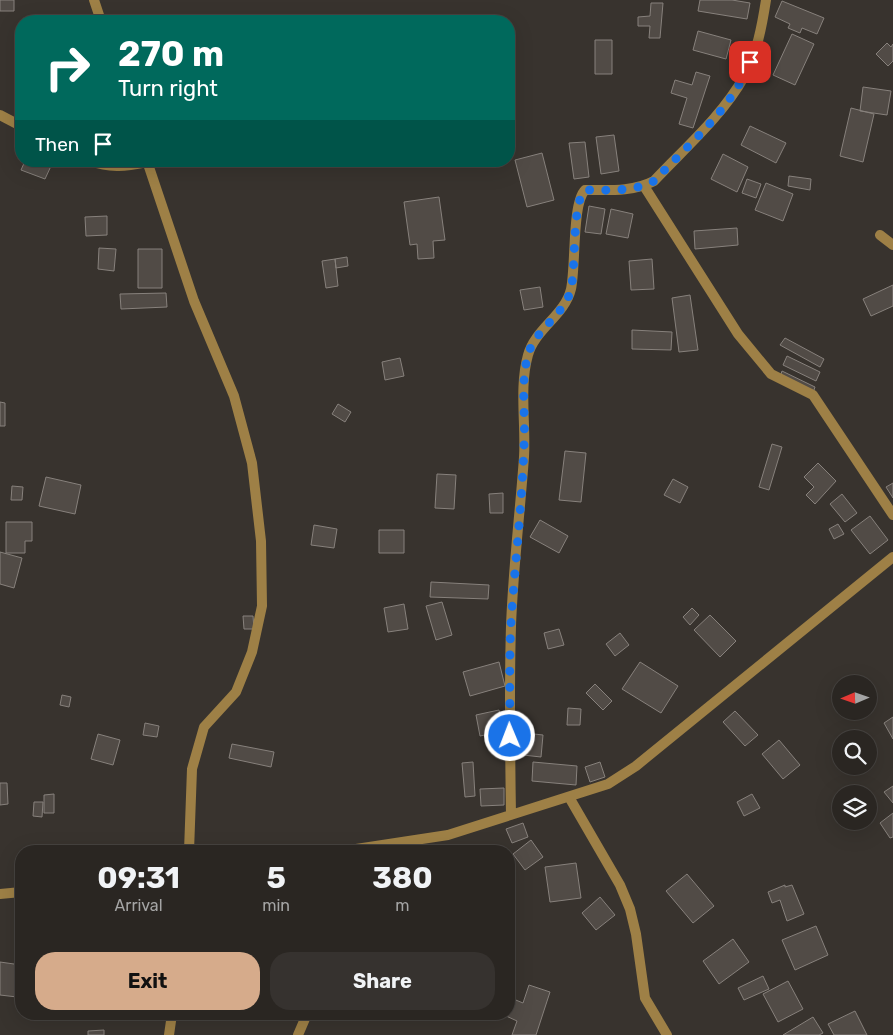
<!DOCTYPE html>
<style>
:root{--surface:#2a2622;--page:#36322f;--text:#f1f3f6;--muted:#a5a5a5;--line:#464340;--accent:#d6ab8b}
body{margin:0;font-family:Rubik,sans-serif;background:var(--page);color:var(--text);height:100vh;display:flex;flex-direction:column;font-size:19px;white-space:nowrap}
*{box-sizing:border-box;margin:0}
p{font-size:16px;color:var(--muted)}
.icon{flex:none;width:28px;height:28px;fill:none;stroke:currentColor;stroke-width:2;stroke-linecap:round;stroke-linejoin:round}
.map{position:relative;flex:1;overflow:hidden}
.panel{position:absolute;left:15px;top:845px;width:500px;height:175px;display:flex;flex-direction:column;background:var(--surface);border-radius:20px;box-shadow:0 5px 20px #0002,0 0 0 1px var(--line)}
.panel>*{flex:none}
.top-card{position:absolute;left:15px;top:15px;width:500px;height:152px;border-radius:20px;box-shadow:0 5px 20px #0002,0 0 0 1px var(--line);background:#00695c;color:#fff;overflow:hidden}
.needle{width:32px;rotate:268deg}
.controls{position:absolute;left:832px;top:675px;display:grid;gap:10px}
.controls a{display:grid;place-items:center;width:45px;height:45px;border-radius:50%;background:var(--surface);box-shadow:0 5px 20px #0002,0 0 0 1px var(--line);font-size:25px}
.pin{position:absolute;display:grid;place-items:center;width:42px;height:42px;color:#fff;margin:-21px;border-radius:10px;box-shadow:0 2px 8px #0006}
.me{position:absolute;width:55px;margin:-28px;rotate:359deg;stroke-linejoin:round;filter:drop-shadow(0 0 4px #0008)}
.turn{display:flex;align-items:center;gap:18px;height:105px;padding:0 20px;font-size:22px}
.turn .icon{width:65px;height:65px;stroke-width:2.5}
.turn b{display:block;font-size:35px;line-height:42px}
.then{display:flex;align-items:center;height:48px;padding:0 20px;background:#0003;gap:10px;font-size:19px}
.eta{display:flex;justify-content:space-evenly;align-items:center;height:85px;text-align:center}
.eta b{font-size:30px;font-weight:700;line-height:35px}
.button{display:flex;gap:10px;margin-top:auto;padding:10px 20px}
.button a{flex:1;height:58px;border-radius:20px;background:var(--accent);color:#111;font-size:20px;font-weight:700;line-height:58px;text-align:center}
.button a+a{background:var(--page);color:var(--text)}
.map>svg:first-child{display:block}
</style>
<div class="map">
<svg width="893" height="1035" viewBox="0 0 893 1035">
<rect width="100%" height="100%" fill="#38332e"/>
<path fill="#514b46" stroke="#87817c" d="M0 0H14V11H0Z
M700 0H732L750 3 747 19 698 11Z
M782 1 824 18 817 34 802 28 800 33 788 28 790 24 775 17Z
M651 3H663L660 38H649L650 26H638V17L650 16Z
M402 17V21H336V20Z
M698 31 731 40 726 59 693 50Z
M792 34 814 44 795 85 773 75Z
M595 40H612V74H595Z
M887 43 891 47 893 44V61L888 66 876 54Z
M696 72 710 76 693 128 679 124 687 98 671 93 675 80 692 85Z
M863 87 891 91 887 115 860 111Z
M851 108 874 114 863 162 840 156Z
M750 126 786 143 776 163 741 145Z
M614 135 619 171 601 174 596 137Z
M585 142 589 177 574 179 569 143Z
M542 153 554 200 527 207 515 160Z
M723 154 748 167 737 192 711 179Z
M25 161H39L51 166 45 179 21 170Z
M789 176 811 179 810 190 788 186Z
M747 179 761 184 756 198 742 193Z
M766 183 793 194 783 221 755 210Z
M439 197 445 240 433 241 434 258 418 259 417 244 410 245 404 202Z
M589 206 605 209 601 234 585 232Z
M611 209 633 214 628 238 606 234Z
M107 216V235L86 236 85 217Z
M737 228 738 245 695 249 694 231Z
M99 248 116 249 114 271 98 269Z
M138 249H162V288H138Z
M347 257 348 266 336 268 335 259Z
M335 259 338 286 326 288 322 261Z
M652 259 654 289 631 290 629 261Z
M893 285V306L871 316 863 299Z
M540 287 543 307 524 310 520 290Z
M166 293 167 307 121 309 120 294Z
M690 295 698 350 679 352 672 298Z
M632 330 672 332 671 350 632 349Z
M785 338 824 359 820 367 780 345Z
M787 356 820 372 816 381 783 365Z
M400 358 404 376 385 380 382 362Z
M782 371 815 387 813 393 780 377Z
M0 402 5 403V426H0Z
M338 404 351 412 345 422 332 414Z
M772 444 782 447 769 490 759 487Z
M565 451 586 453 581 502 559 500Z
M818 463 836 481 815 504 806 495 814 487 804 477Z
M437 474 456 475 454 509 435 508Z
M46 477 81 485 75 514 39 506Z
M673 479 688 487 680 503 664 495Z
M893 483V498L886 487Z
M12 486 23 487 22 500H11Z
M503 493V513H490L489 494Z
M842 494 857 513 845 522 830 504Z
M870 516 888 540 870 554 851 530Z
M540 520 568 536 559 553 530 537Z
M6 522H32V541H25V553H6Z
M838 524 844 534 834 539 829 529Z
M314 525 337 529 334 548 311 545Z
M379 530H404V553H379Z
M0 552 22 558 14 588 0 584Z
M431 582 489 585 488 599 430 597Z
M442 602 452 635 436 640 426 606Z
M404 604 408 629 388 632 384 608Z
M692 608 699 615 690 625 683 617Z
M710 615 736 641 720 657 694 630Z
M243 616H253L254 629H244Z
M559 629 564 645 548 649 544 633Z
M620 633 629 645 615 656 606 644Z
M499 662 505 686 470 696 463 672Z
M640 662 678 686 661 713 622 689Z
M595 684 612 701 603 710 586 693Z
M62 695 71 697 69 707 60 705Z
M568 708 581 709 580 725H567Z
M499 710 504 731 480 736 476 715Z
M735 711 758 735 745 746 723 722Z
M893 717V739L884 723Z
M145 723 159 726 157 737 143 735Z
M525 733 543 735 541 757 523 755Z
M98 734 120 740 113 765 91 759Z
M779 740 800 765 783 779 762 754Z
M232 744 274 752 271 767 229 758Z
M473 762 475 796 465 797 462 763Z
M533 762 577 766 576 785 532 781Z
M600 762 605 777 590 782 585 767Z
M0 783H7L8 804 0 805Z
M893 786V803L884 792Z
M504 788V805L481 806 480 789Z
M54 794V813H44V795Z
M752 794 760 808 744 816 737 802Z
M34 802H43L42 817 33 816Z
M893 813V837L890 838 880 823Z
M523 823 528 837 512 843 506 829Z
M531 840 543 857 525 870 513 854Z
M576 863 581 898 550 902 545 867Z
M687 874 714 906 693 923 666 891Z
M785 885V887L792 885 804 914 787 921 780 900 772 903 768 892Z
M600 897 615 915 596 930 582 913Z
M816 926 828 955 795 970 782 940Z
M733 939 749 962 719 984 703 961Z
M0 962 21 965V985H19L17 997 0 995Z
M763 976 769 989 744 1000 738 988Z
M788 981 803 1009 778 1022 763 994Z
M529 985 550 992 536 1035H512L517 1021 504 1015 509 1014 511 998 523 1003Z
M855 1011 867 1035H834L828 1024Z
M354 1014H366L365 1019Z
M813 1017 823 1033 819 1035H783Z
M104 1030V1035H88V1031Z"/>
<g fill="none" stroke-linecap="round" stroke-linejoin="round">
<path stroke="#9e8046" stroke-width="10" d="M0 115 21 126
M91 161C110 169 127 166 147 162
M644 186 738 334 771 374 813 395 893 515
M880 235 893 245
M569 797 620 885 630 909 636 934 645 998 667 1035
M511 815C510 752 509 689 511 626 513 570 520 513 524 457 526 424 519 387 528 355 535 329 565 315 571 289 576 266 572 203 585 190 608 190 633 192 654 181 685 148 722 116 744 77 757 53 762 26 766 0
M343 851 448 835 608 784 636 766 893 557
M0 894 21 892
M298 1035 307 1014"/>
<path stroke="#9e8046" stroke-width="10" d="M94 0 101 21
M147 161 194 301 234 396 252 463 261 541 262 606 252 652 236 692 204 727 192 769 189 851
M169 1035 172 1014"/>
</g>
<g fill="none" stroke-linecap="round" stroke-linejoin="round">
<path stroke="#1a73e8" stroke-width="9" stroke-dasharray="0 16.2" d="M510 736C510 698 509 660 511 623 515 563 522 505 524 445 526 416 520 383 528 355 535 329 565 315 571 289 576 266 572 202 585 190 609 190 633 192 654 181 688 145 732 109 750 62"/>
</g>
</svg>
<div class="controls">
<a><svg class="needle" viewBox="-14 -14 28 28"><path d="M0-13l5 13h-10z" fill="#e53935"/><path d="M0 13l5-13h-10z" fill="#a5a5a5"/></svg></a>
<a><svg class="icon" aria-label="search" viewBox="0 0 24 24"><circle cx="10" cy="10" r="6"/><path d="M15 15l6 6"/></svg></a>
<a><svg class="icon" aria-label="layers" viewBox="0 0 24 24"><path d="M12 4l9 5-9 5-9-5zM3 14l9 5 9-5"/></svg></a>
</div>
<div class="pin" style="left:750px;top:62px;background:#d93025"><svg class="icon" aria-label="arrive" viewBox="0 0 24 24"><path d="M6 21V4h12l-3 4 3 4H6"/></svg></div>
<svg class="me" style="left:510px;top:736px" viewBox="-20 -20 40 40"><circle r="17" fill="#1a73e8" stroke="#fff" stroke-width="3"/><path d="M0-11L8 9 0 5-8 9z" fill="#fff"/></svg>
<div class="top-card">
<div class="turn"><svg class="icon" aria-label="right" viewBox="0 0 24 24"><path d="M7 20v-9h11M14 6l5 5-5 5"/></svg><div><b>270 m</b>Turn right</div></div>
<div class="then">Then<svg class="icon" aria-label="arrive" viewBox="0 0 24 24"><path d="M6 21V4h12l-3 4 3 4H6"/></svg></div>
</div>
<section class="panel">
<div class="eta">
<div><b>09:31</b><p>Arrival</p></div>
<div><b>5</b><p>min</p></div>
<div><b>380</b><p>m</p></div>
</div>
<div class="button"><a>Exit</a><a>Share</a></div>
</section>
</div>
